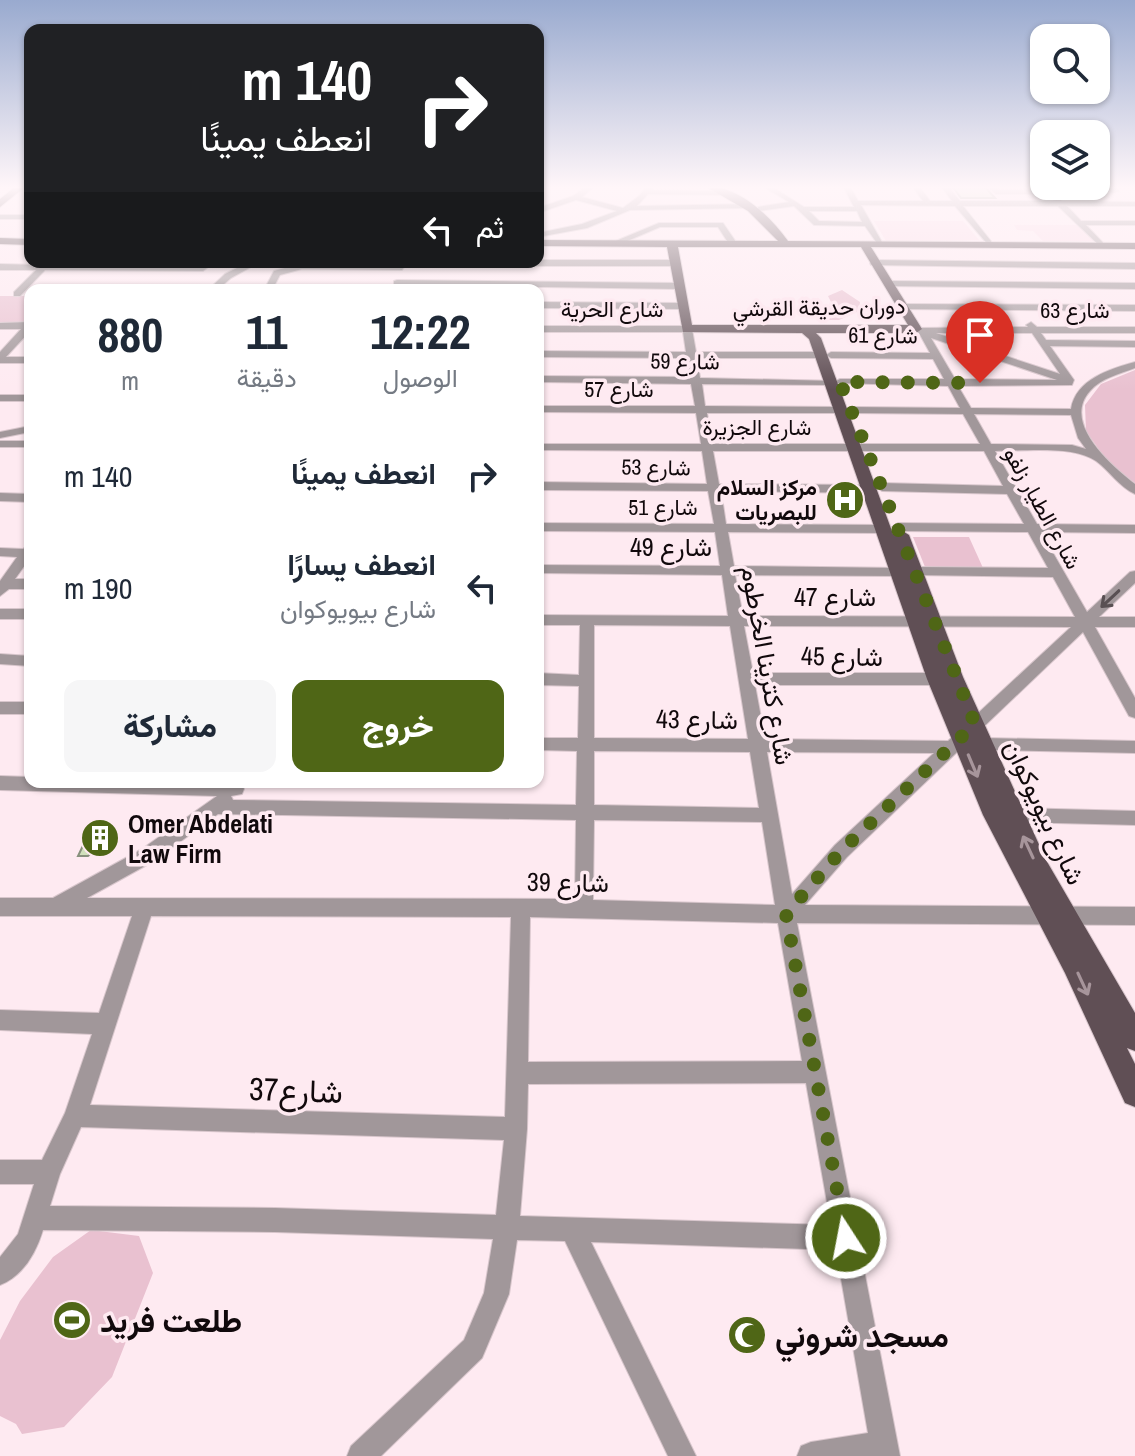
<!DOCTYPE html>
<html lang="ar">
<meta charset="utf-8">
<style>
:root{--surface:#fff;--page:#f6f6f7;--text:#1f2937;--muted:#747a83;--accent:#4f6616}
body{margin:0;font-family:"Archivo Narrow",Vazirmatn,sans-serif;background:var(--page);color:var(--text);direction:rtl;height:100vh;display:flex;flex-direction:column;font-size:30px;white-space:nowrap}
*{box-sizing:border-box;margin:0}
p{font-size:26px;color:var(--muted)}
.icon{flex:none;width:44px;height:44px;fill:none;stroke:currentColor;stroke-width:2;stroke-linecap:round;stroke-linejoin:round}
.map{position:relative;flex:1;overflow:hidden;direction:ltr}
.side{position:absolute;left:24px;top:284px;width:520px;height:504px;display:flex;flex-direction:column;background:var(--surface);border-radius:16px;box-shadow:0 2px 6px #0004;direction:rtl}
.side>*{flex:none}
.hud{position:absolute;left:24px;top:24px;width:520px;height:244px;border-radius:16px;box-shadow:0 2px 6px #0004;direction:rtl;background:#202124;color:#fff;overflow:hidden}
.controls{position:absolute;left:1030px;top:24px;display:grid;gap:16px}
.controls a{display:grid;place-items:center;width:80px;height:80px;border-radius:16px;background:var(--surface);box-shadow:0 2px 6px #0004;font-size:40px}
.pin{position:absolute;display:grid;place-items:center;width:68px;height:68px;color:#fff;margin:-82px -34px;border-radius:50% 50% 50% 0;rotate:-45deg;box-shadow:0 0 8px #0007}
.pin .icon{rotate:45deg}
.me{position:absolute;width:88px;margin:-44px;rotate:349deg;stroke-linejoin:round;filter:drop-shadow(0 0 6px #0008)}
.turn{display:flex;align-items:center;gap:28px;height:168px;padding:0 40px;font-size:36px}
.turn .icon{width:104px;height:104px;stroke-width:2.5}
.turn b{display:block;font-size:56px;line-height:68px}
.then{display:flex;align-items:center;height:76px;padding:0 40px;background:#0003;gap:16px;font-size:30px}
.eta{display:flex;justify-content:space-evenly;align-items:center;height:136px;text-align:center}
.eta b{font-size:48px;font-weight:800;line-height:56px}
.button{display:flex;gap:16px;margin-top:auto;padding:16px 40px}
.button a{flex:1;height:92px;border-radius:16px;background:var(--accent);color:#fff;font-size:32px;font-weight:800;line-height:92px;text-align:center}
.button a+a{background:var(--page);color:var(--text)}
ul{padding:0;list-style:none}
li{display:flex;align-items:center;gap:24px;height:112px;padding:0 40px}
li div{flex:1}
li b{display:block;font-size:30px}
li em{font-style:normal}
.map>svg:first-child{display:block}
</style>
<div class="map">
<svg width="1135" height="1456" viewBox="0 0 1135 1456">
<rect width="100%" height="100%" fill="#feeaf1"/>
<path fill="#fadae6" d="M874 221H963L979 240 886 241Z
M1014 225H1079L1095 241H1043L1033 231 1017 230Z"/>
<path fill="#e9c1d0" d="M842 290 860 302 859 311 839 320H817V306H833L828 296Z
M0 296H30V319L26 323H0Z
M1135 370V483L1107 461 1086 431 1085 405 1101 384Z
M913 537H969L983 568 925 567Z
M91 1230 139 1236 153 1273 112 1377 64 1427 22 1434 16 1424 0 1416V1340L20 1301 53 1257Z"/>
<path fill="#d1e0bb" stroke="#88907d" stroke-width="2" d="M952 186H984L995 198H961Z
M90 831 116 833 105 849 98 848 88 856H78Z"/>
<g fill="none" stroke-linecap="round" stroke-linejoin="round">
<defs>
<path id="minor" d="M538 186H542L538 189Z
M587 186H595L582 197 623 208 639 196 647 186H654L652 190 726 191 730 193 726 195 648 194 637 206 750 204 754 206 750 208 630 210 587 228 538 237V233L582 224 617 211 576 200 538 213V208L573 196Z
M762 186H771L804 207H854L843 186H850L858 201H923L912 186H919L930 201H952L941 186H948L960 201H1054L1047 194H996L987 186H995L998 190H1043L1040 186H1047L1062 201 1135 202V206H1067L1081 221H1135V225H1086L1106 246 1102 248 1058 206H963L994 245 990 247 955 206 861 205 883 244 879 246 865 226 814 225 794 206 758 211V207L789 202ZM809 211H857L862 222 819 221Z
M1107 186H1115L1119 191 1112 193Z
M0 215H30V219H0Z
M659 223H723L738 245 731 247 718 227H660L618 245 611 243Z
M538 260H675L679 263 675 266H405L402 270 302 269 280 275 272 290H264L274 271 302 263 401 264 400 262Z
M874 260 1135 263V269L871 265 870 263Z
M43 262H51L50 265H203L207 268 203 271 45 270 20 296H14V292L36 270H0V264L41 265Z
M249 262H260L231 278 217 290H208L225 274Z
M397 280 678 283 682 286 678 289 394 285V281Z
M888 281 1135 283V289L885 286V282Z
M538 302 682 303 687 306 682 309 538 308Z
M901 304 1135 305V311L898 309 896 307Z
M30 322V331L6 357H30V363H0V352L21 329H0V323Z
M1031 322 1037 327H1135V333H1041L1046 340 1135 341V347L1050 346 1074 380 1072 385 958 386 971 408 1071 409C1076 379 1110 369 1135 362V368C1120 374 1101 378 1090 391 1061 423 1112 466 1135 484V494C1119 487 1110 471 1096 461 1073 445 1023 451 995 451L1037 524 1135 525V533L1041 532 1087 612 1130 572 1135 571V583L1099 617H1135V627H1095L1135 698V718L1129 716 1083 632 847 857 805 905 1135 907V925L797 923 900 1456H797L801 1446 811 1442 868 1433 836 1250 591 1242 696 1456H668L565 1241 517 1240 509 1294 482 1358 381 1456H347L351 1446 464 1340 484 1293 493 1239 275 1232 43 1230C36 1253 23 1276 0 1285V1257L18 1234 34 1184H0V1160H42L65 1113 92 1034 0 1030V1010L99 1013 132 916H0V898H53L142 849 217 796 0 790V776L30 777V782L242 784 244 789 242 794 231 796 233 800 576 805 577 751 538 750V738H578L579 686 538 685V673L579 675 580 625H538V615L728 616 722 575 538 573V565L720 566 715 532 538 531V523L714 524 708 491 538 490V482L707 484 702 451 538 450V444H701L696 413 538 412V406H695L691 384 538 382V376L690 377 687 358 538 357V351L686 352 683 332H538V326H687L692 329 696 352H821L826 355 821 358H697L700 378 836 381 840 379H944L933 359 831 358 826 355 831 352 930 353 919 333 913 330 915 328 1028 327 1026 325ZM936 333H1032L1060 374ZM931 338 1057 380 955 379ZM836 383 948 386 960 408 852 407 847 410 852 413 963 414 980 444H712L707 413H841L846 410 841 407 705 406 702 384 831 385ZM974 414 1071 415 1078 438 1086 449 1072 445 991 444ZM713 451H984L1003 486 882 483 876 487 882 491 1007 494 1024 524 898 523 892 527 898 531 1028 532 1048 568 914 567 907 571 914 575 1053 577 1075 617 743 616 735 575 899 576 906 572 899 568 734 566 728 532 884 533 890 529 884 525 726 524 721 491 869 493 875 489 869 485 719 484ZM594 625 730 626 748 739 594 738ZM744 626 1071 627 948 741 765 739 755 685H937L945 679 937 673H753ZM594 751 750 752 759 808 594 805ZM767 752 934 753 835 845 792 894ZM218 814 576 820 575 899 87 898 154 861ZM594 820 762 822 775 905 593 900ZM151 916 511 917 505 1117 90 1105ZM530 917 778 923 802 1061 528 1062ZM806 1083 831 1225 520 1216 527 1129 528 1084ZM81 1127 504 1140 496 1215 275 1208 50 1206 60 1174Z
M0 395H30V401H0Z
M30 426V432L0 438V432Z
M0 441H30V447H0Z
M0 493 30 494V502L0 501Z
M30 544V558L15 579H30V589H9L0 596V581L17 557 0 556V548L23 549Z
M0 609H30V619H0Z
M0 654 30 656V666L0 664Z
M0 702H30V714H0Z
M985 738 1135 741V753L985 750 979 749 977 744 979 739Z
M1014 808 1135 811V825L1014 822 1008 820 1005 815 1008 810Z"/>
<path id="major" d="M16 186H26L0 207V199Z
M705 186C739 186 769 215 788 241L1135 243V249L871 247 922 329 916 333H816L821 338 893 534 901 530 909 535 963 677 1046 860 1135 1013V1051L1127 1048 1135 1064V1107L1125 1103 1065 973 983 815 927 679 809 339 802 333 683 332 667 247 538 246V240L778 241 748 211ZM678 247H861L908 325H692Z
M0 238 30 239V245L0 244Z"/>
</defs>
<use href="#minor" stroke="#d8c6cc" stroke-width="2"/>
<use href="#major" stroke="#d8c6cc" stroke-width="2"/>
<use href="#minor" fill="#a1979a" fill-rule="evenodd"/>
<use href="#major" fill="#604f55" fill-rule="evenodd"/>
</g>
<defs><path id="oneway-shaft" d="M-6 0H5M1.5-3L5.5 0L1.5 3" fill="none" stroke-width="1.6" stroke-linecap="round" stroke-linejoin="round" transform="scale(2)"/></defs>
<use stroke="#595053" href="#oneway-shaft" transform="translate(1110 599) rotate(137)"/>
<g stroke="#a7959b">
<use href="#oneway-shaft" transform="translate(973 766) rotate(67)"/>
<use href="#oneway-shaft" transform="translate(1028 847) rotate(-115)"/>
<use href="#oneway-shaft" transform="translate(1083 984) rotate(65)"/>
</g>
<linearGradient id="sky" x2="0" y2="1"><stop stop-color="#99aacf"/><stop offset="0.48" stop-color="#fff6f9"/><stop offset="1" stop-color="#fff6f9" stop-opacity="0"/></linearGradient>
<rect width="1135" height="390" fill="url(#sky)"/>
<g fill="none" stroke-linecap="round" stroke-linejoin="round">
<path stroke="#4f6616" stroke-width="14" stroke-dasharray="0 25.2" d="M846 1238 786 914 841 851 975 724 840 382 980 383"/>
</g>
<defs>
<symbol id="hospital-disc" viewBox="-11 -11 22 22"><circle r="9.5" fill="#4f6616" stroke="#feeaf1"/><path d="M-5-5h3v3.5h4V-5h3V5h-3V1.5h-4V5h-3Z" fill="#fff"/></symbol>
<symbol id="building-disc" viewBox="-11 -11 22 22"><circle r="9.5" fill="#4f6616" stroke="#feeaf1"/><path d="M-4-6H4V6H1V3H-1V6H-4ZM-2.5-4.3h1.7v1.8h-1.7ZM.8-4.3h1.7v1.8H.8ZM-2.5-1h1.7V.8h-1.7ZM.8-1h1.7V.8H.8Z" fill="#fff"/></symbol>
<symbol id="stadium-disc" viewBox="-11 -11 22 22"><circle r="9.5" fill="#4f6616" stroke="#feeaf1"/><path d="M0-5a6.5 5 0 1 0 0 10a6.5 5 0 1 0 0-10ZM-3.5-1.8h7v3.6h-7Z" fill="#fff"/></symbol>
<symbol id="mosque-disc" viewBox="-11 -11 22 22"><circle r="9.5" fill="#4f6616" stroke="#feeaf1"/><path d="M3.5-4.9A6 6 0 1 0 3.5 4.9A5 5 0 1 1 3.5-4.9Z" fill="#fff"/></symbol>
</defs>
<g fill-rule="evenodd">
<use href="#hospital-disc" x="823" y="478" width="44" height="44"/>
<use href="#building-disc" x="78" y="816" width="44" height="44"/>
<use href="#stadium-disc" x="50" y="1298" width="44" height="44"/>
<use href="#mosque-disc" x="725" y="1313" width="44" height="44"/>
</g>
<g text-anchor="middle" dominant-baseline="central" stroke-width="7" stroke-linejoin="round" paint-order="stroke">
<g font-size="22" fill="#11090c" stroke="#feeaf1">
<text transform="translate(819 307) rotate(-1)">دوران حديقة القرشي</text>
<text x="612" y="309">شارع الحرية</text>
<text x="1075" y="310">شارع 63</text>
<text transform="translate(883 335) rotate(1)">شارع 61</text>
<text transform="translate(685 361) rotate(1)">شارع 59</text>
<text x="619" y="389">شارع 57</text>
<text x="757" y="427">شارع الجزيرة</text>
<text transform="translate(656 467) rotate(1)">شارع 53</text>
<text x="663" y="507">شارع 51</text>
<text transform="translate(1043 508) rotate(61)">شارع الطيار زلفو</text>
</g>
<g font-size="22" font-weight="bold" fill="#11090c" stroke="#feeaf1" text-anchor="end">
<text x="817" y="487">مركز السلام<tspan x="817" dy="25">للبصريات</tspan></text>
</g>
<g font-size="26" fill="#11090c" stroke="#feeaf1">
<text x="671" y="546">شارع 49</text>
<text x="835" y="596">شارع 47</text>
<text transform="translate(842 656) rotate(1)">شارع 45</text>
<text transform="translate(768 665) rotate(80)">شارع كترينا الخرطوم</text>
<text transform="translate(697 719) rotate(1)">شارع 43</text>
<text transform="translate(1045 812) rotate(65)">شارع بيويوكوان</text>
<text transform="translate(568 882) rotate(1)">شارع 39</text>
</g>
<g font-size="26" font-weight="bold" fill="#11090c" stroke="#feeaf1" text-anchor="start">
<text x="128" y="823">Omer Abdelati<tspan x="128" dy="30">Law Firm</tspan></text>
</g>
<g font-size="32" fill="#11090c" stroke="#feeaf1">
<text transform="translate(296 1090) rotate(2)">شارع37</text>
</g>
<g font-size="32" font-weight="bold" fill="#11090c" stroke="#feeaf1" text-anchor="start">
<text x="100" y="1320">طلعت فريد</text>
<text x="775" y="1335">مسجد شروني</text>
</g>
</g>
</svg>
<div class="controls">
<a><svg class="icon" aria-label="search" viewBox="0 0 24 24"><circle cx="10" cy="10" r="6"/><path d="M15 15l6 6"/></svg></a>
<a><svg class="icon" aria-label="layers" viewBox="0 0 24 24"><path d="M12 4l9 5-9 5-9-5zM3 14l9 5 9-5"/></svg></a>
</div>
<div class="pin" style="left:980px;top:383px;background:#d93025"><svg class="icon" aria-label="arrive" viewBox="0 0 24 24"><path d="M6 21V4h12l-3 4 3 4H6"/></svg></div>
<svg class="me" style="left:846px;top:1238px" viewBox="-20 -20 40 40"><circle r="17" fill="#4f6616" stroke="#fff" stroke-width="3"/><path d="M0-11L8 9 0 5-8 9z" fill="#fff"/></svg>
<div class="hud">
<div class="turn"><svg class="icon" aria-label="right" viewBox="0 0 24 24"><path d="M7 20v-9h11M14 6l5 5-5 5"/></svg><div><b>140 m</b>انعطف يمينًا</div></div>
<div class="then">ثم<svg class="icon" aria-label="left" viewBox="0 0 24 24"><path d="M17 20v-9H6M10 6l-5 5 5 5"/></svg></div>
</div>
<section class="side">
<div class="eta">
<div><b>12:22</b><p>الوصول</p></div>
<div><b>11</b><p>دقيقة</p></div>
<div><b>880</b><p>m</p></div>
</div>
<ul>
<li><svg class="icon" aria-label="right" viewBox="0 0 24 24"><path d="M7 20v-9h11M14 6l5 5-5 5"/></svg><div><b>انعطف يمينًا</b></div><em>140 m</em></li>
<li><svg class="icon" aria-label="left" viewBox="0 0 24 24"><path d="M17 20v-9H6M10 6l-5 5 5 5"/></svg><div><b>انعطف يسارًا</b><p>شارع بيويوكوان</p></div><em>190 m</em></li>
</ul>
<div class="button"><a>خروج</a><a>مشاركة</a></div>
</section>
</div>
